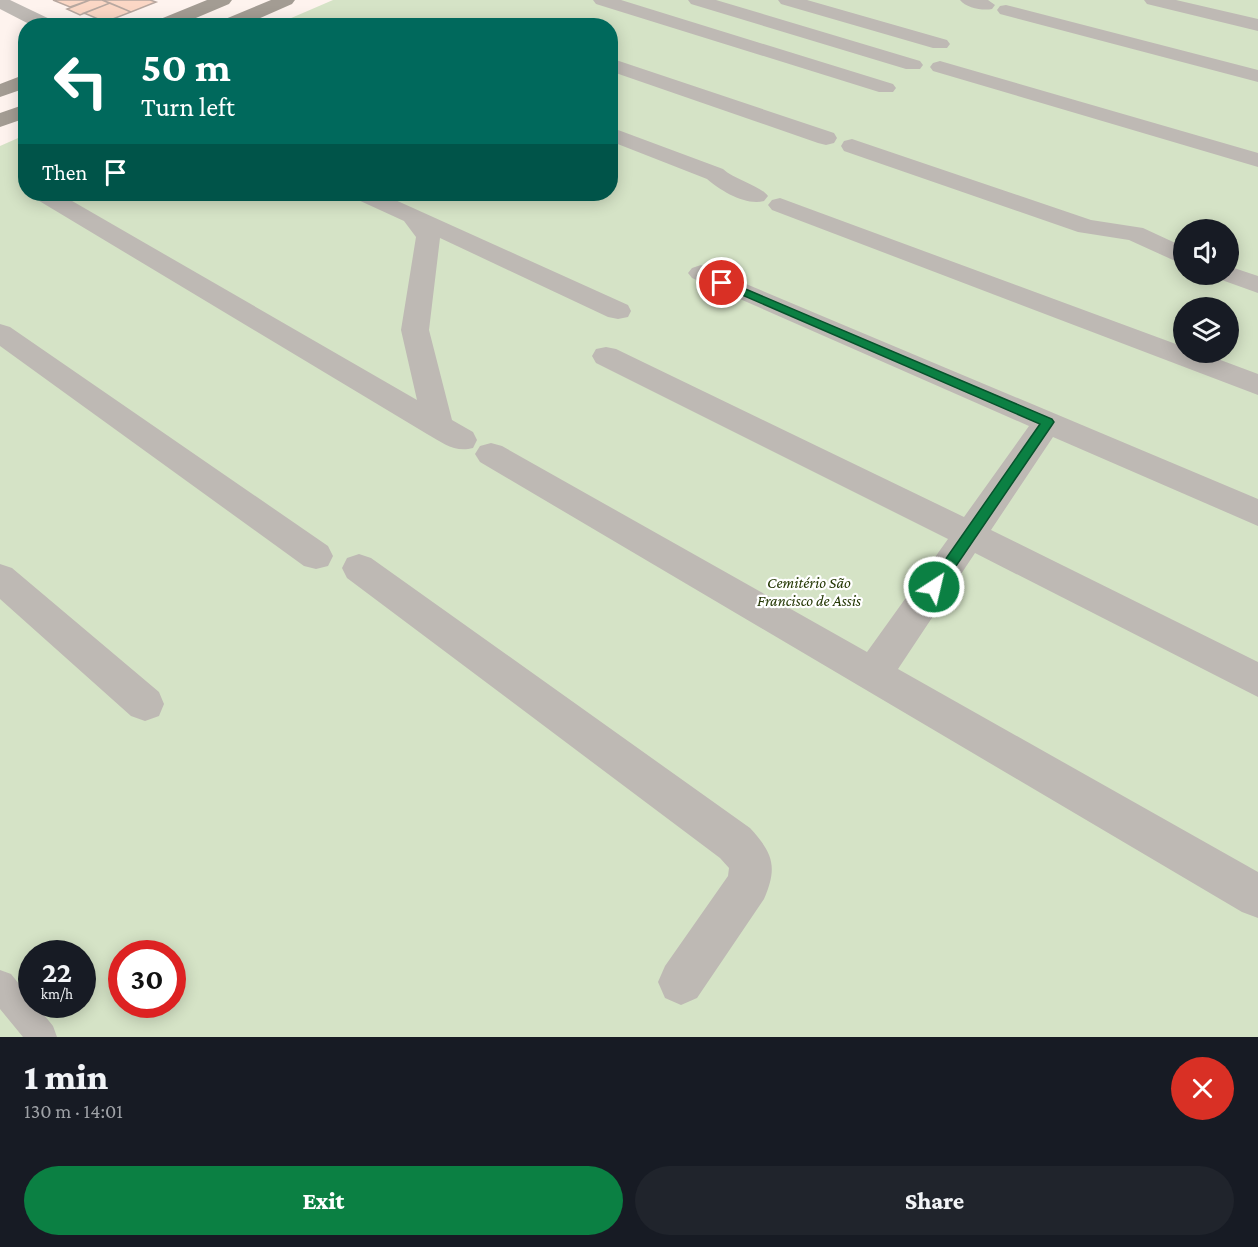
<!DOCTYPE html>
<meta charset="utf-8">
<style>
:root{--surface:#171b24;--page:#20242c;--text:#f1f3f6;--muted:#9ea1a6;--accent:#0b8043}
body{margin:0;font-family:"Crimson Pro",serif;background:var(--page);color:var(--text);height:100vh;display:flex;flex-direction:column;font-size:22px;white-space:nowrap}
*{box-sizing:border-box;margin:0}
p{font-size:20px;color:var(--muted)}
.icon{flex:none;width:33px;height:33px;fill:none;stroke:currentColor;stroke-width:2;stroke-linecap:round;stroke-linejoin:round}
.map{position:relative;height:1037px;overflow:hidden}
.sheet{display:flex;flex-direction:column;background:var(--surface);flex:1}
.sheet>*{flex:none}
.hud{position:absolute;left:18px;top:18px;width:600px;height:183px;border-radius:24px;box-shadow:0 3px 15px #0003;background:#00695c;color:#fff;overflow:hidden}
.fabs{position:absolute;left:1173px;top:219px;display:grid;gap:12px}
.fabs a{display:grid;place-items:center;width:66px;height:66px;border-radius:50%;background:var(--surface);box-shadow:0 3px 15px #0003;font-size:30px}
.speed{position:absolute;left:18px;top:940px;display:flex;gap:12px;font-size:30px;font-weight:700;text-align:center}
.speed>*{display:grid;place-content:center;width:78px;height:78px;border-radius:50%;background:var(--surface);box-shadow:0 3px 15px #0003;line-height:1}
.speed small{font-size:15px;font-weight:400}
.speed .limit{border:9px solid #d22;background:#fff;color:#111}
.pin{position:absolute;display:grid;place-items:center;width:51px;height:51px;color:#fff;margin:-26px;border:3px solid #fff;border-radius:50%;box-shadow:0 2px 6px #0007}
.me{position:absolute;width:66px;margin:-33px;rotate:35deg;stroke-linejoin:round;filter:drop-shadow(0 0 4px #0008)}
.turn{display:flex;align-items:center;gap:21px;height:126px;padding:0 24px;font-size:27px}
.turn .icon{width:78px;height:78px;stroke-width:2.5}
.turn b{display:block;font-size:42px;line-height:51px}
.then{display:flex;align-items:center;height:57px;padding:0 24px;background:#0003;gap:12px;font-size:22px}
.round{display:grid;place-items:center;flex:none;width:63px;height:63px;border-radius:32px;background:var(--page)}
.summary{display:flex;align-items:center;justify-content:space-between;height:102px;padding:0 24px}
h1{font-size:36px;font-weight:800;line-height:45px}
.button{display:flex;gap:12px;margin-top:auto;padding:12px 24px}
.button a{flex:1;height:69px;border-radius:36px;background:var(--accent);color:#fff;font-size:24px;font-weight:800;line-height:69px;text-align:center}
.button a+a{background:var(--page);color:var(--text)}
.map>svg:first-child{display:block}
</style>
<div class="map">
<svg width="1258" height="1037" viewBox="0 0 1258 1037">
<rect width="100%" height="100%" fill="#fef3ee"/>
<path fill="#d5e3c6" fill-rule="evenodd" d="M333 0H1258V1037H0V146L25 135 26 194H610V26L275 25ZM1184 230H1228V274H1184ZM1184 308H1228V352H1184ZM32 954H82V1005H32ZM122 954H172V1005H122Z"/>
<path fill="#fbd7c5" stroke="#b8a8a0" stroke-width="1.5" d="M53 0H90L70 7Z
M90 0H102L110 3 80 15 67 9Z
M102 0H150L156 2 131 12Z
M110 3 131 12 105 22 84 13Z"/>
<g fill="none" stroke-linecap="round" stroke-linejoin="round">
<path fill="#beb9b4" fill-rule="evenodd" d="M0 970 11 974 32 1000V1005H36L53 1026 57 1037H23L0 1009Z"/>
<path fill="#beb9b4" fill-rule="evenodd" d="M0 0H10L56 22 58 26H33L0 9Z
M593 0H621L893 84 896 88 893 92H879L596 4Z
M688 0H716L920 61 923 65 920 69H906L691 4Z
M778 0H807L947 40 950 44 947 48H933L781 4Z
M960 0H988L995 5 992 9C983 11 966 8 960 0Z
M1144 0H1176L1258 19V31L1147 4Z
M1006 5 1258 70V82L1000 14 997 10 1000 6Z
M610 58 834 133 837 138 834 143 826 145 818 143 610 71Z
M940 61 1258 153V167L933 71 930 67 933 63Z
M610 127 723 169C735 180 761 186 768 196L764 201C746 206 721 191 707 179L610 141Z
M852 139 1091 220 1143 228 1184 247V265L1129 240 1078 232 844 151 841 146 844 141Z
M32 194H60L417 400 401 330 416 237 404 221 356 199 353 194H382L628 305 631 311 628 317 618 319 608 317 440 238 429 330 452 420 473 432 477 440 473 448C455 453 443 443 427 434L36 199Z
M780 198 1184 347V352H1199L1258 374V395L772 210 768 205 772 200Z
M701 265 1258 499V526L1053 437 991 530 1258 662V697L975 553 898 669 1258 872V918L1242 912 480 462 475 454 480 446 491 443 502 446 867 652 948 539 596 363 592 356 596 349 606 347 616 349 964 517 1029 426 692 278 688 273 692 268Z
M1228 266 1258 276V293L1219 279 1215 274H1228Z
M0 324 10 327 328 546 333 556 328 566 316 569 304 566 0 346Z
M359 554 371 558 750 828C773 853 778 867 764 899L697 998 681 1005 665 998 658 982 665 966 728 876 729 868 720 858 347 578 342 568 347 558Z
M0 564 12 568 159 692 164 704 159 716 145 721 131 716 0 599Z"/>
<path fill="#a39c93" fill-rule="evenodd" d="M207 0H232L229 4 177 26H151L153 22Z
M271 0H295L292 4 242 26H216L218 22Z
M26 74V88L0 97V84Z
M26 104V118L0 127V113Z"/>
</g>
<path fill="#0b8043" stroke="#07532c" stroke-width="1.5" d="M722 279 1052 419 1054 422 1052 425 939 591H929L927 587 929 583 1040 424 719 285V280Z"/>
<g text-anchor="middle" dominant-baseline="central" stroke-width="4.5" stroke-linejoin="round" paint-order="stroke">
<g font-size="16" font-style="italic" fill="#263906" stroke="#fff">
<text x="809" y="582">Cemitério São<tspan x="809" dy="18">Francisco de Assis</tspan></text>
</g>
</g>
</svg>
<div class="fabs">
<a><svg class="icon" aria-label="sound" viewBox="0 0 24 24"><path d="M4 9h4l5-4v14l-5-4H4zM17 9q2 3 0 6"/></svg></a>
<a><svg class="icon" aria-label="layers" viewBox="0 0 24 24"><path d="M12 4l9 5-9 5-9-5zM3 14l9 5 9-5"/></svg></a>
</div>
<div class="speed"><div>22<small>km/h</small></div><div class="limit">30</div></div>
<div class="pin" style="left:722px;top:283px;background:#d93025"><svg class="icon" aria-label="arrive" viewBox="0 0 24 24"><path d="M6 21V4h12l-3 4 3 4H6"/></svg></div>
<svg class="me" style="left:934px;top:587px" viewBox="-20 -20 40 40"><circle r="17" fill="#0b8043" stroke="#fff" stroke-width="3"/><path d="M0-11L8 9 0 5-8 9z" fill="#fff"/></svg>
<div class="hud">
<div class="turn"><svg class="icon" aria-label="left" viewBox="0 0 24 24"><path d="M17 20v-9H6M10 6l-5 5 5 5"/></svg><div><b>50 m</b>Turn left</div></div>
<div class="then">Then<svg class="icon" aria-label="arrive" viewBox="0 0 24 24"><path d="M6 21V4h12l-3 4 3 4H6"/></svg></div>
</div>
</div>
<section class="sheet">
<div class="summary"><div><h1>1 min</h1><p>130 m · 14:01</p></div><a class="round" style="background:#d93025;color:#fff"><svg class="icon" aria-label="close" viewBox="0 0 24 24"><path d="M6 6l12 12M18 6L6 18"/></svg></a></div>
<div class="button"><a>Exit</a><a>Share</a></div>
</section>
